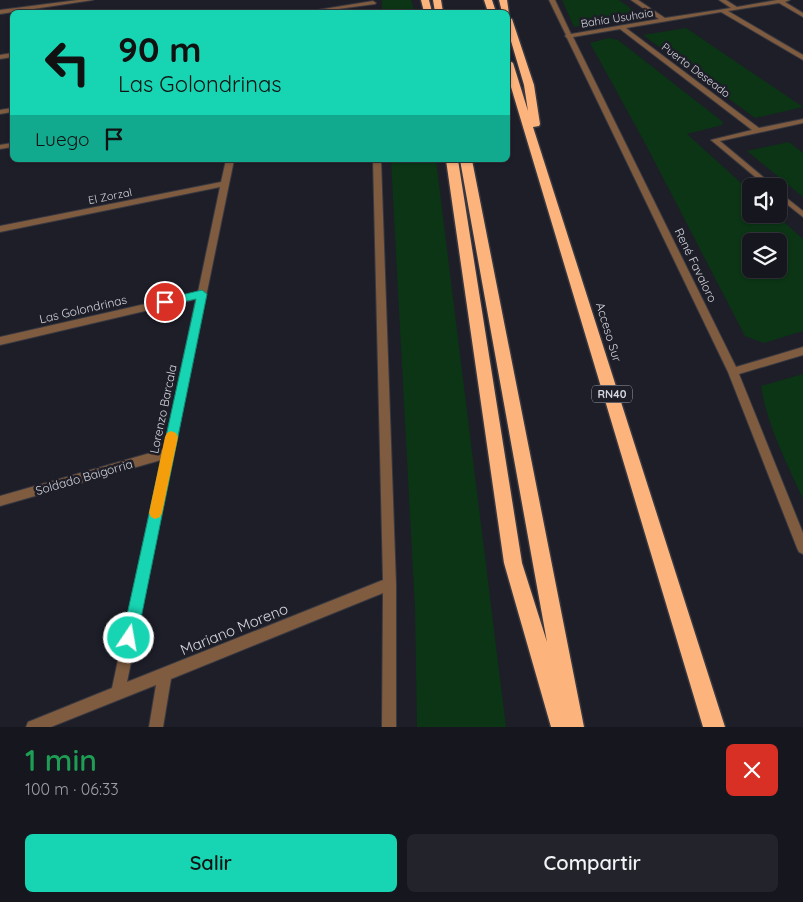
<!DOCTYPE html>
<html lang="es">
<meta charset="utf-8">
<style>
:root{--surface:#16161e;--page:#23232b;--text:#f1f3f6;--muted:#9e9fa4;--line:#35353c;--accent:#17d5b2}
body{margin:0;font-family:Quicksand,sans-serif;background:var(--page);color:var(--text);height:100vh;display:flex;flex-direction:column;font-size:19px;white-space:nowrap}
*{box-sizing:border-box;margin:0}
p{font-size:16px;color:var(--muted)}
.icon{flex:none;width:28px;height:28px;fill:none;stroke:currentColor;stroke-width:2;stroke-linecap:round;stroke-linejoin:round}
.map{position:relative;height:727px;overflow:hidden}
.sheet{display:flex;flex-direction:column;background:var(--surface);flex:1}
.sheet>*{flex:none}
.guide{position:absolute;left:10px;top:10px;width:500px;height:152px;border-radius:8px;box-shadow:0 1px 4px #0004,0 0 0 1px var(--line);background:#17d5b2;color:#111;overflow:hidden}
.tools{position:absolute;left:742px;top:178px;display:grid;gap:10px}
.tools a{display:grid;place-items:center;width:45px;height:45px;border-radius:8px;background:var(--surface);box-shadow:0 1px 4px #0004,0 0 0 1px var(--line);font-size:25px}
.pin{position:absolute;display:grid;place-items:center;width:42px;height:42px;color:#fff;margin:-21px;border:2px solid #fff;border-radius:50%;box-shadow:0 1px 5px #0007}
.me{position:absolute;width:55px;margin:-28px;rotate:12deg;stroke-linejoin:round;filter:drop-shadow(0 0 4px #0008)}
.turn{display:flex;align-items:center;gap:18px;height:105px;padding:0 25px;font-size:22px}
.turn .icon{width:65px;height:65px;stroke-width:2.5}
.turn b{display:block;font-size:35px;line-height:42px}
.then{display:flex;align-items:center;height:48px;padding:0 25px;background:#0003;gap:10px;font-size:19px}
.round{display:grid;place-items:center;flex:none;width:52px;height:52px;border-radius:8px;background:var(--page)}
.overview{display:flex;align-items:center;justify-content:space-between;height:85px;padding:0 25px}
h1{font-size:30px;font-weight:600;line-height:38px;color:#1e9e55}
.cta{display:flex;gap:10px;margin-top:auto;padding:10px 25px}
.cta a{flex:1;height:58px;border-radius:8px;background:var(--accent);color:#111;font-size:20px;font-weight:600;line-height:58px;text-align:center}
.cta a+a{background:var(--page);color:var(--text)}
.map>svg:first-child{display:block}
</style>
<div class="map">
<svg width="803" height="727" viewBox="0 0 803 727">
<rect width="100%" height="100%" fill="#1d1e28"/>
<path fill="#0b3515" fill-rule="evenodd" d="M382 0H411L415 12H382Z
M562 0H619L641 16 574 27Z
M686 28 803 107 755 118 643 35Z
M609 38 618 40 723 122 722 125 687 134 751 192V214H775L803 239V331L764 343 745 336 645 143 590 43ZM751 241H779V269H751Z
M789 142 803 153V197L747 151Z
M391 160H436L506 727H417L415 609Z
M803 374V499C787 463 767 426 761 386Z"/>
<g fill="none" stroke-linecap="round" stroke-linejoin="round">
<defs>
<path id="street" d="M78 0H93L0 14V10Z
M549 0H555L571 34 659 19 631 0H638L665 18 731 8 719 0H726L737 7 777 0H790L785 2 803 13V17L779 3 728 11 803 55V60L721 12 626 28 759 128 803 119V123L720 141 774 186H766L711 140 752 130 620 29 573 37 736 367 803 347V355L739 374 803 533V554L799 552 797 548 728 372 567 38 565 36 566 35Z
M373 1 376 3 375 4 316 12H305Z
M12 53V57L0 59V55Z
M12 108V112L0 114V110Z
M12 143V147L0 149V145Z
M226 160H234L127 682 383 580 373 160H381L396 584V727H382L383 593 171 679 163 727H149L156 685 51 727H26L28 722 112 688 161 460 0 506V496L164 449 196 299 0 345V337L198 292 220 187 0 232V226L221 182Z
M779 192 803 211V217L779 198Z"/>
<path id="highway" d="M421 0H429L432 12H424Z
M433 0H441L443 12H435Z
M484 0H492L496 12H488Z
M499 0H507L509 14 502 12Z
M508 17 512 19 534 85 540 124 539 126 533 127 725 727H703L508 77V60L513 63 528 111 524 85 508 31Z
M446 160H458L522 563 547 642 460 160H472L584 727H551L504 563Z"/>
</defs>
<use href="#street" stroke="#373841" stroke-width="2"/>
<use href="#highway" stroke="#373841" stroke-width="3"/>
<use href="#street" fill="#7f5b3f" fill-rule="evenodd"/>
<use href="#highway" fill="#fcb37c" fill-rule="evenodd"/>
</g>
<path fill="#17d5b2" stroke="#0f8a74" d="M202 290 207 294 137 638 135 643 129 646 124 643 122 638 196 299 165 306 160 302 165 299Z"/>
<path fill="#f59e0b" d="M171 431 176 433 178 437 162 513 160 517 155 519 151 517 149 513 165 437 167 433Z"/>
<g text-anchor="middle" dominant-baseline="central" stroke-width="5" stroke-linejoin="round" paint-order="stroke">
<g font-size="11" fill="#d4d5dc" stroke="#1d1e28">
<text transform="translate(617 18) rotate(-9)">Bahía Usuhaia</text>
<text transform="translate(696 70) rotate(37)">Puerto Deseado</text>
<text transform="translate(110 196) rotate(-11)">El Zorzal</text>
</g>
<rect fill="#1d1e28" stroke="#9d9ea6" stroke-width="1" x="592" y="385.5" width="40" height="17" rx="4"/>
<g font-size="11" font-weight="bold" fill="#d4d5dc">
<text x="612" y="394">RN40</text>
</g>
<g font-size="12" fill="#d4d5dc" stroke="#1d1e28">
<text transform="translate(696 265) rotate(64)">René Favaloro</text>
<text transform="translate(83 309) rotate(-13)">Las Golondrinas</text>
<text transform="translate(609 332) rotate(73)">Acceso Sur</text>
<text transform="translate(163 409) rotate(-78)">Lorenzo Barcala</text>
<text transform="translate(84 477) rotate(-16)">Soldado Baigorria</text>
</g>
<g font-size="15" fill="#d4d5dc" stroke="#1d1e28">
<text transform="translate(234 629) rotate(-22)">Mariano Moreno</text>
</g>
</g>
</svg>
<div class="tools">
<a><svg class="icon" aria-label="sound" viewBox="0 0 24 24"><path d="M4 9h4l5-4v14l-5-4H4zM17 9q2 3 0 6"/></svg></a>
<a><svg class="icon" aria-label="layers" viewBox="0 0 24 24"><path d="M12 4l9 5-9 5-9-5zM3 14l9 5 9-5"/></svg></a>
</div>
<div class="pin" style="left:165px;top:302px;background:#d93025"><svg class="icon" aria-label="arrive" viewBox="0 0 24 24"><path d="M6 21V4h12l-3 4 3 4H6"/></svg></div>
<svg class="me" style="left:129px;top:638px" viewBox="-20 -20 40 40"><circle r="17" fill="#17d5b2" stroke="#fff" stroke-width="3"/><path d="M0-11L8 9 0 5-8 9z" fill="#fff"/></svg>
<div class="guide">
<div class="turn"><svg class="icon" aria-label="left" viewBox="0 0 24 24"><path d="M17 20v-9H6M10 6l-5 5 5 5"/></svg><div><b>90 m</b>Las Golondrinas</div></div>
<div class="then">Luego<svg class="icon" aria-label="arrive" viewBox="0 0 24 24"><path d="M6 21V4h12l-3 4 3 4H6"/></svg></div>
</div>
</div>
<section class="sheet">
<div class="overview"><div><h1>1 min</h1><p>100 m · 06:33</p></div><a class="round" style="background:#d93025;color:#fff"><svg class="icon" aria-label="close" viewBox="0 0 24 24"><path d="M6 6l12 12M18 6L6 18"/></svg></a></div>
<div class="cta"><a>Salir</a><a>Compartir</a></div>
</section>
